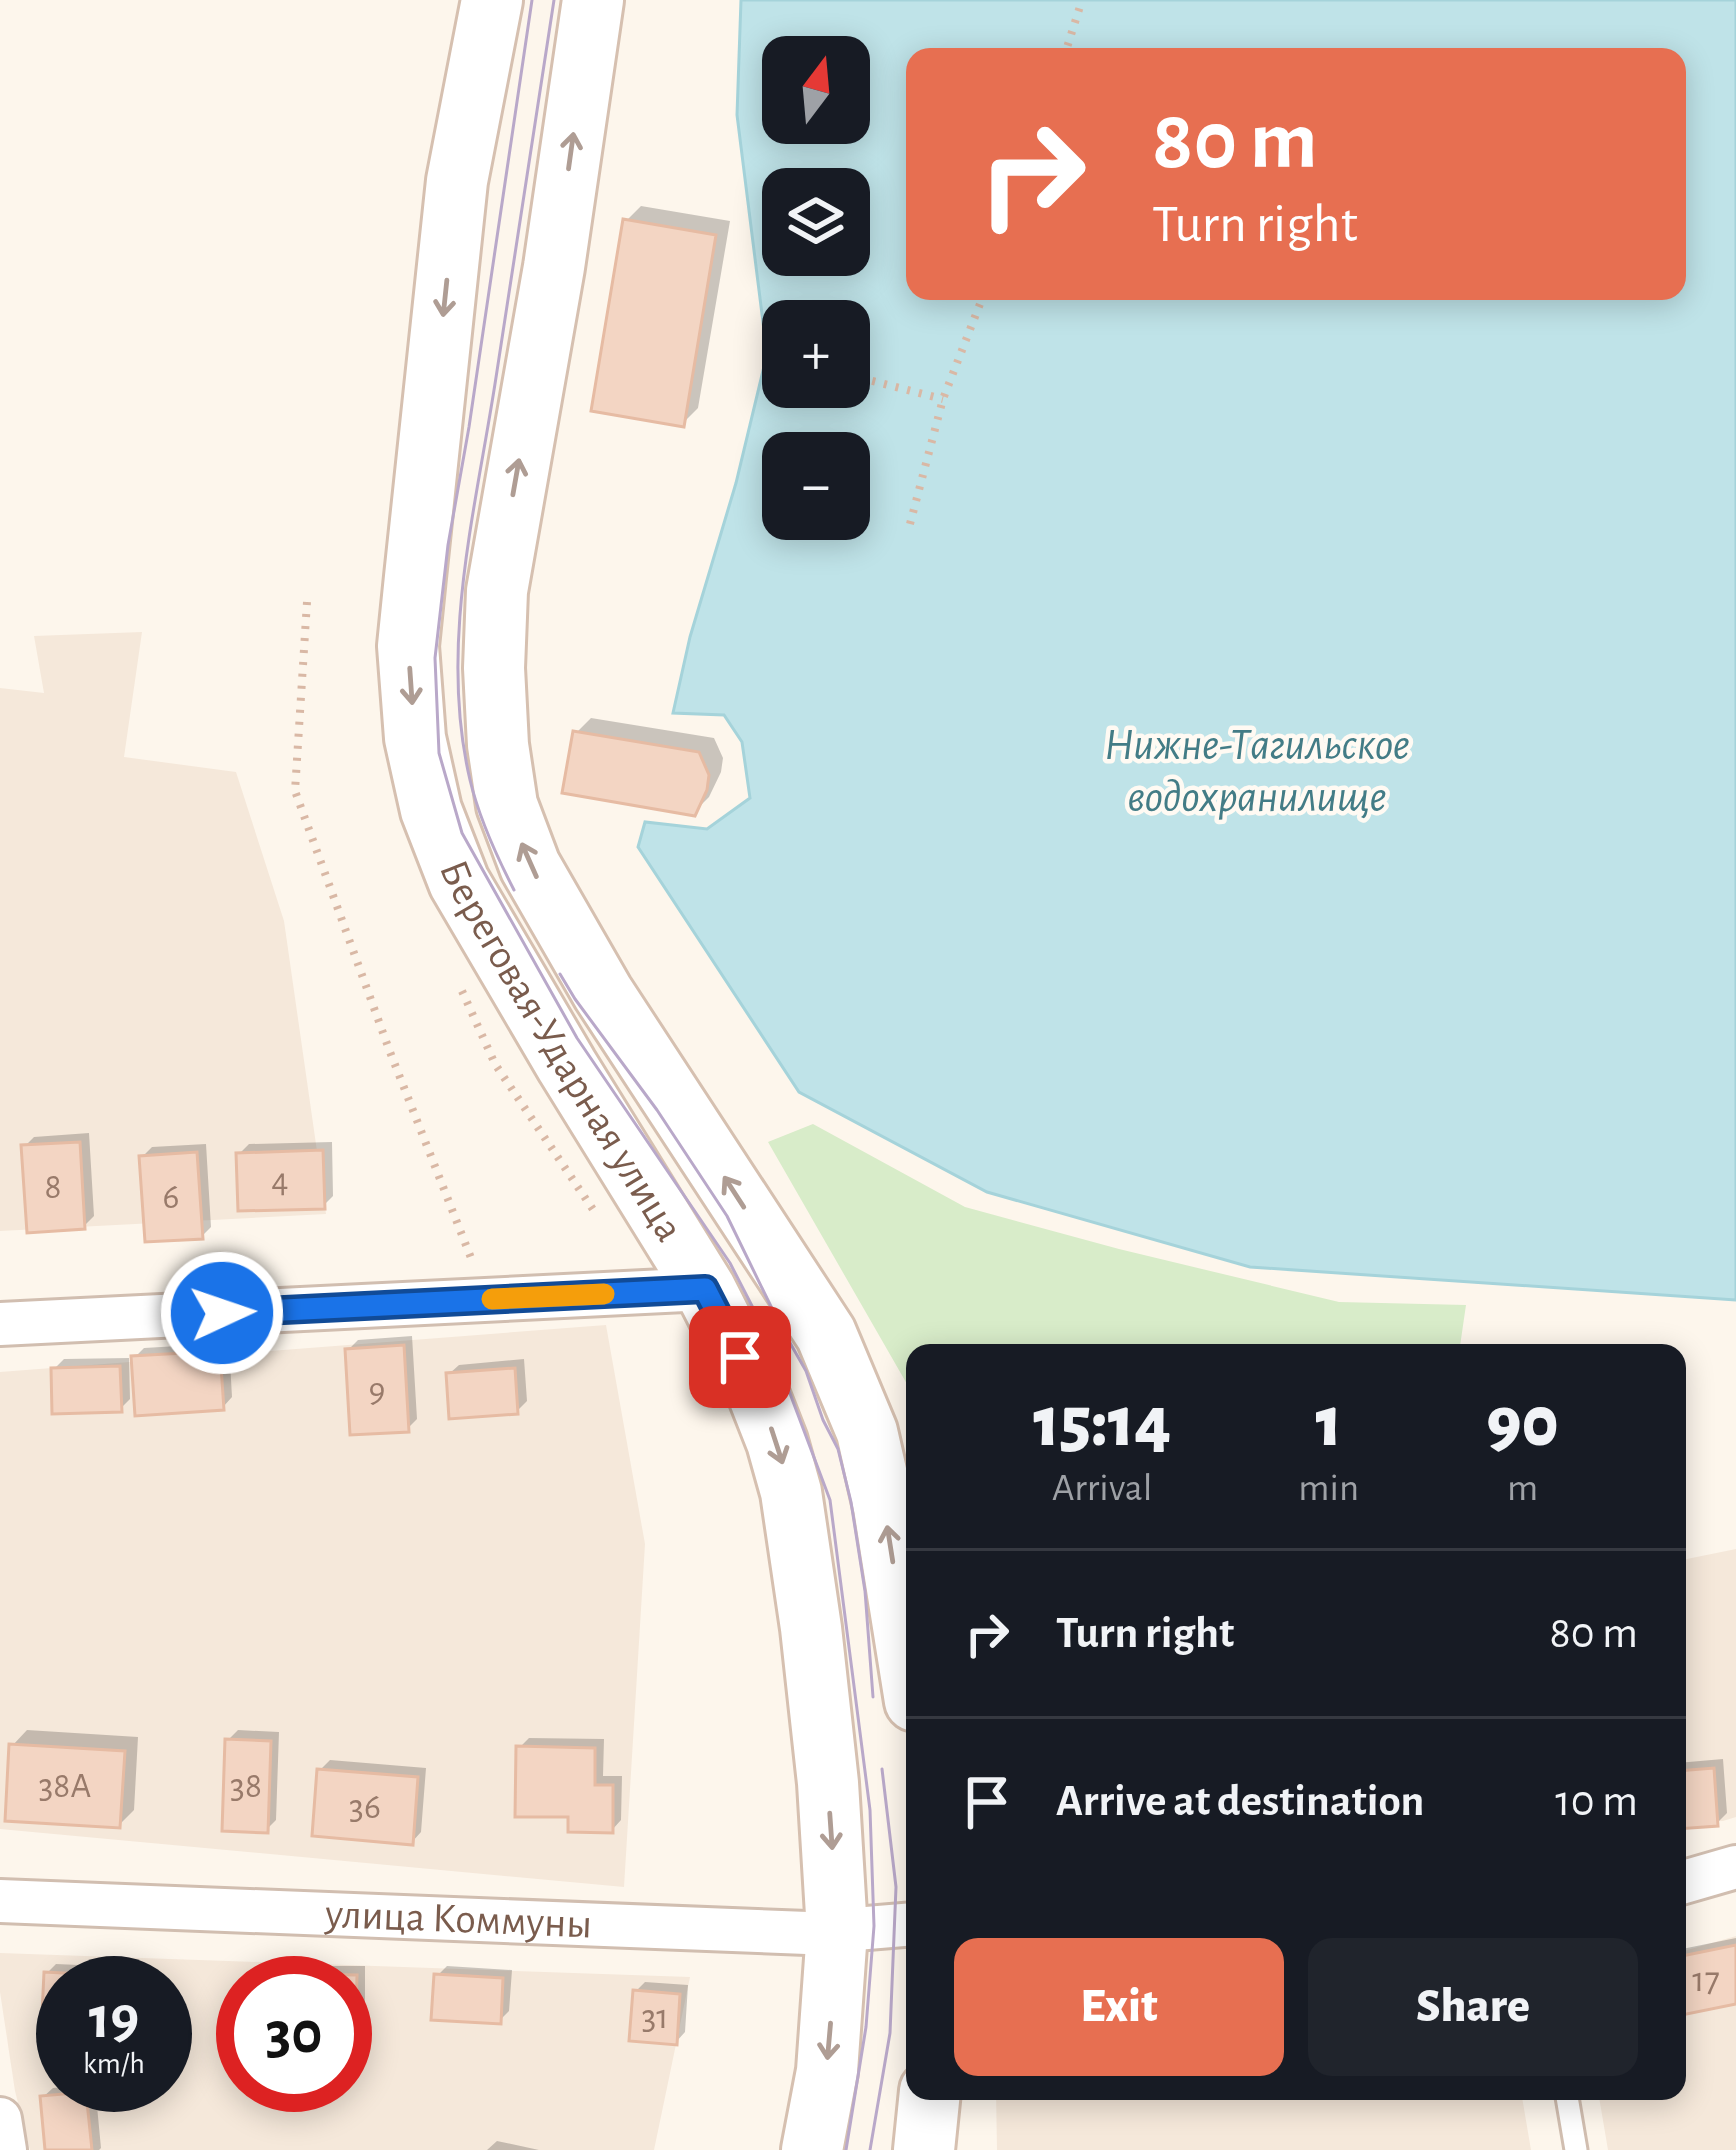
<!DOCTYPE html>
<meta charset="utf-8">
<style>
:root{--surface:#171b24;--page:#20242c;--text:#f1f3f6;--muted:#9ea1a6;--line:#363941;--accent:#e76f51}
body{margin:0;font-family:"Alegreya Sans",sans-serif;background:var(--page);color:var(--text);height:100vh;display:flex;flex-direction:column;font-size:45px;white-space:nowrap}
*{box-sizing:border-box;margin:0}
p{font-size:39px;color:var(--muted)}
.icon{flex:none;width:66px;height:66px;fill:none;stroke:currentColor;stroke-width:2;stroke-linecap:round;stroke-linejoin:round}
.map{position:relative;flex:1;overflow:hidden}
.drawer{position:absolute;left:906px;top:1344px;width:780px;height:756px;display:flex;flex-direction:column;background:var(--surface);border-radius:24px;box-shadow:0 6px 30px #0003}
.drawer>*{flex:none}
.guide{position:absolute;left:906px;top:48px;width:780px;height:252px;border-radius:24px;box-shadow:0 6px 30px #0003;background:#e76f51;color:#fff;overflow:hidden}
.needle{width:78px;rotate:16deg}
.controls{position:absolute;left:762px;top:36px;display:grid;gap:24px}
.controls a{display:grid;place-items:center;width:108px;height:108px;border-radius:24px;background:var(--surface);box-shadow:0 6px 30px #0003;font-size:60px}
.speed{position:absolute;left:36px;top:1956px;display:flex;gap:24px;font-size:60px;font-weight:700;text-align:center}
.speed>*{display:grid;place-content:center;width:156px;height:156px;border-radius:50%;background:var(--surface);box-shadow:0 6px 30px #0003;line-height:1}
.speed small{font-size:30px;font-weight:400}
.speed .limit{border:18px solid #d22;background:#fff;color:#111}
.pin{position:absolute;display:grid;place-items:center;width:102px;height:102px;color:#fff;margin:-51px;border-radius:24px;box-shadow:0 6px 18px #0006}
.me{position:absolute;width:132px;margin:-66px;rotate:87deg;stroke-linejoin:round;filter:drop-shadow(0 0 9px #0008)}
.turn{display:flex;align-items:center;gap:42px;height:252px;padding:0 48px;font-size:54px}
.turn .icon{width:156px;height:156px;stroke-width:2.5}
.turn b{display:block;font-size:84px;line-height:102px}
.eta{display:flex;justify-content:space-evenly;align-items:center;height:204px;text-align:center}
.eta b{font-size:72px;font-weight:800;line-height:84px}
.primary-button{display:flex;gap:24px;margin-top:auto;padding:24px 48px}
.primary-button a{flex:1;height:138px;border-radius:24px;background:var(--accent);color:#fff;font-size:48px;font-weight:800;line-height:138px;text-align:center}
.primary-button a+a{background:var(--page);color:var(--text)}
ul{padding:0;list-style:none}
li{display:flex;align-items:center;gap:36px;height:168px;padding:0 48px;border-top:3px solid var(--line)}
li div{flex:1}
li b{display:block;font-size:45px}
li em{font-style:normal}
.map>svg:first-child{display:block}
</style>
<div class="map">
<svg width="1736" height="2150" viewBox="0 0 1736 2150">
<rect width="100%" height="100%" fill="#fdf6ec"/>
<path fill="#f5e8da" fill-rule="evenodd" d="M142 632 124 757 236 772 284 921 326 1214 0 1231V688L44 693 34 636Z
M606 1325 645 1544 624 1887 0 1829V1372Z
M1736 1549V1817L1723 1821 1677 1823V1561Z
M1736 1936V2150H1608L1598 2091H1677V1953Z
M0 1953 690 1977 654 2150H30L15 2091 0 1992ZM63 1983H165V2085H63ZM243 1983H345V2085H243Z
M996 2091H1521L1531 2150H997Z"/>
<path fill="#d8ecc9" d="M813 1124 965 1207 1119 1249 1339 1302 1466 1305 1459 1353H915V1398L768 1142Z"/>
<path fill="#bfe3e8" stroke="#a5d3da" stroke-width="3" fill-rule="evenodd" d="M741 0H1736V1300L1250 1267 987 1192 799 1092 638 847 645 822 707 829 750 798 742 742 724 715 673 713 690 637 736 483 767 354 737 115ZM783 57H849V123H783ZM915 57H1677V291H915ZM783 189H849V255H783ZM783 321H849V387H783ZM783 453H849V519H783Z"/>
<path fill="#0003" d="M641 206 730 221 698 408 683 423 626 221Z
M591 718 714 738 723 758 721 772 709 797 694 812 576 733Z
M89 1133 94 1216 84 1226 24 1147 34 1137Z
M332 1142 333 1196 323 1206 239 1154 249 1144Z
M206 1144 211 1227 202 1236 142 1157 152 1147Z
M412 1336 417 1419 407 1429 348 1350 358 1340Z
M229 1343 232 1397 223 1407 134 1358 144 1348Z
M129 1358 130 1399 120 1409 54 1369 64 1359Z
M524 1359 527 1401 517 1411 449 1374 459 1365Z
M27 1730 138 1737 134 1810 119 1825 12 1746Z
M238 1730 279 1732 276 1820 266 1830 228 1740Z
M529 1738 604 1739 603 1776H622L621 1820 612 1830 571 1814 519 1748Z
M1723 1759 1727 1813 1717 1823 1677 1826V1763Z
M330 1760 426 1768 421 1832 412 1842 320 1770Z
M1736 1938V2001L1677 2013V1950Z
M56 1964 147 1968 146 1983H63V2034L47 1973Z
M300 1966H365V2008L355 2018H345V1983H291V1975Z
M447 1966 512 1970 509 2011 499 2021 437 1976Z
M645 1982 688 1985 685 2032 676 2042 636 1991Z
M95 2085 101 2148 99 2150H48L43 2097 53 2088Z
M497 2141 539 2150H487Z"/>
<path fill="#f3d5c3" stroke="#e6bba3" stroke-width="3" d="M623 219 716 235 684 427 591 411Z
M573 731 699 752 709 775 707 790 695 816 562 793Z
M80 1142 85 1229 27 1233 21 1145Z
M323 1150 325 1209 238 1211 236 1153Z
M197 1152 203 1239 145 1242 139 1156Z
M404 1345 409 1432 350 1435 345 1349Z
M220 1351 224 1410 135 1416 131 1356Z
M120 1366 122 1412 52 1414 51 1368Z
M515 1368 518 1414 449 1419 446 1373Z
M225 1739 271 1741 268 1833 222 1831Z
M9 1744 125 1751 120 1828 5 1821Z
M516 1746 595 1748V1785H613V1833L568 1832V1817H515Z
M1714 1768 1718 1826 1677 1829V1771Z
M317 1769 418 1777 413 1845 312 1836Z
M1736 1945V2004L1677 2016V1957Z
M44 1972 139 1977 138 1983H63V2037L41 2036Z
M288 1974 357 1975 356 2021H345V1983H288Z
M434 1974 503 1978 501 2024 431 2020Z
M633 1990 680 1994 677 2045 629 2041Z
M86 2092 92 2150H45L40 2096Z"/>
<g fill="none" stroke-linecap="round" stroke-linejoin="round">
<defs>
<path id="lane" d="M1566 2091 1576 2150"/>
<g id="street">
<path d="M0 1324 705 1289"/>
<path d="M1677 1884 1736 1867"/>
<path id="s1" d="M0 1901 807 1933 915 1924"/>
<path d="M0 2119 5 2150"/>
</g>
<g id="secondary">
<path id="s2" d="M492 0 457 181 415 577 408 646 415 738 431 810 459 882 567 1066 705 1289 757 1391 777 1442 791 1492 811 1628 828 1783 837 1931 827 2071 812 2150"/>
<path d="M593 0 554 267 497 591 494 668 498 745 507 805 530 866 603 993 826 1334 867 1432 884 1507 915 1701"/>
<path d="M924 2150 930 2091"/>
</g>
</defs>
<use href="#lane" stroke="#d1beb0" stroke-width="27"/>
<use href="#street" stroke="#d1beb0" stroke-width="48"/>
<use href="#secondary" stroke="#d6c0b0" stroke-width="66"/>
<path stroke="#d9b8a5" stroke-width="8" stroke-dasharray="3 9" stroke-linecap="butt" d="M1064 57 1082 0
M767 354 783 359
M849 375 943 399
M910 524 943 399 985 291
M307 602 295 791 390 1052 473 1263
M462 991 495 1064 596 1214"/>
<use href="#lane" stroke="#fff" stroke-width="21"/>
<use href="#street" stroke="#fff" stroke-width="42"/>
<use href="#secondary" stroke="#fff" stroke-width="60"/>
<path stroke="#b9a8c9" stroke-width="3" d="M532 0 469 427 448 545 435 658 439 753 462 833 577 1038 730 1263 771 1343 830 1500 870 1810 874 1926 866 2027 846 2150
M514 890C496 855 479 818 470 780 438 644 477 505 497 371 516 247 535 124 554 0
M560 974 575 999 657 1110 727 1216 781 1327 806 1371 823 1420 838 1449 851 1502 865 1591 873 1697
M870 2150 890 2033 896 1887 882 1769"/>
</g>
<defs><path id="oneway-shaft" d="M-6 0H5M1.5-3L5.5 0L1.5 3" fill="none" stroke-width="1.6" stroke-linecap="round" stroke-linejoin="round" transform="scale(3)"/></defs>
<g stroke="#af9d94">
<use href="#oneway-shaft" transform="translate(571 151) rotate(-82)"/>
<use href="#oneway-shaft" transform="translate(445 298) rotate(96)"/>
<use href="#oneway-shaft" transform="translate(516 477) rotate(-80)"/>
<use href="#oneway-shaft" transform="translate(411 686) rotate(86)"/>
<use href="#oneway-shaft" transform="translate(529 860) rotate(-114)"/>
<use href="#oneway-shaft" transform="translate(734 1192) rotate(-123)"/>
<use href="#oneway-shaft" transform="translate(777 1446) rotate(72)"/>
<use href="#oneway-shaft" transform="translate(890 1544) rotate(-99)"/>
<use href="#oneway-shaft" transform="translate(831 1831) rotate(86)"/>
<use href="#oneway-shaft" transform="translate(829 2041) rotate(95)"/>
</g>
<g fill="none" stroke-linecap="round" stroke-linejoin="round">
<defs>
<path id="route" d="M222 1313 705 1289 740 1357"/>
</defs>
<use href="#route" stroke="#114b97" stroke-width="30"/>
<use href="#route" stroke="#1a73e8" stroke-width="21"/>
<path stroke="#f59e0b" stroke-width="21" d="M492 1299 604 1294"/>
</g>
<g text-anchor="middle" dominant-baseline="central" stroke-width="9" stroke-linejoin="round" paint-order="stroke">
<g font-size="36" fill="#987a6a">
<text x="280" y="1181">4</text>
<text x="53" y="1187">8</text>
<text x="171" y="1197">6</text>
<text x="377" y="1390">9</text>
<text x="65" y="1786">38А</text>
<text x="246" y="1786">38</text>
<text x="365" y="1807">36</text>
<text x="1706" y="1980">17</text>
<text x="655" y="2017">31</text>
</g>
<g font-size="42" fill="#7a5c4d" stroke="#fffaf3">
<text stroke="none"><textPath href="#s2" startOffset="1092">Береговая-Ударная улица</textPath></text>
<text stroke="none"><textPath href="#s1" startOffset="459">улица Коммуны</textPath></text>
</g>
<g font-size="45" font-style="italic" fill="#437c86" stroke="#fffaf3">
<text x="1257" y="745">Нижне-Тагильское<tspan x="1257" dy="52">водохранилище</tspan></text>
</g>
</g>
</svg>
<div class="controls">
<a><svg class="needle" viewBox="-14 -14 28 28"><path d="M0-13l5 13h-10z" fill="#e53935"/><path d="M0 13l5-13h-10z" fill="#9ea1a6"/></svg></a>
<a><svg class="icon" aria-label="layers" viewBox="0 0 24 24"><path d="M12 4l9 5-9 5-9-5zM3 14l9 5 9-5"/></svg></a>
<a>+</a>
<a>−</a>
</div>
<div class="speed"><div>19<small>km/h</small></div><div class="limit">30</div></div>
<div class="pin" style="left:740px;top:1357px;background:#d93025"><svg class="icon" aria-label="arrive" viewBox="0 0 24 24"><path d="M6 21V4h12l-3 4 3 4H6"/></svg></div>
<svg class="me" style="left:222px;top:1313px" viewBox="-20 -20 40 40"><circle r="17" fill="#1a73e8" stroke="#fff" stroke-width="3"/><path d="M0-11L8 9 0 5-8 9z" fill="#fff"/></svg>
<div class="guide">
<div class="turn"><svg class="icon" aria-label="right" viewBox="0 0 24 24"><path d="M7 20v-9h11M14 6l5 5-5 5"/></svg><div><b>80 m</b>Turn right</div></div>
</div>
<section class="drawer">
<div class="eta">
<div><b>15:14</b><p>Arrival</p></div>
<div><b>1</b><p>min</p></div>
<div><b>90</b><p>m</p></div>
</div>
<ul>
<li><svg class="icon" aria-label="right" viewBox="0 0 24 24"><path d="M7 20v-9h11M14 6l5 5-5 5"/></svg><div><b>Turn right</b></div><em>80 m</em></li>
<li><svg class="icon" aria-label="arrive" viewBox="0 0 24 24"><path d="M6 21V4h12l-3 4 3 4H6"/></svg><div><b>Arrive at destination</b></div><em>10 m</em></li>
</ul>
<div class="primary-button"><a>Exit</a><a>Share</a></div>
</section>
</div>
